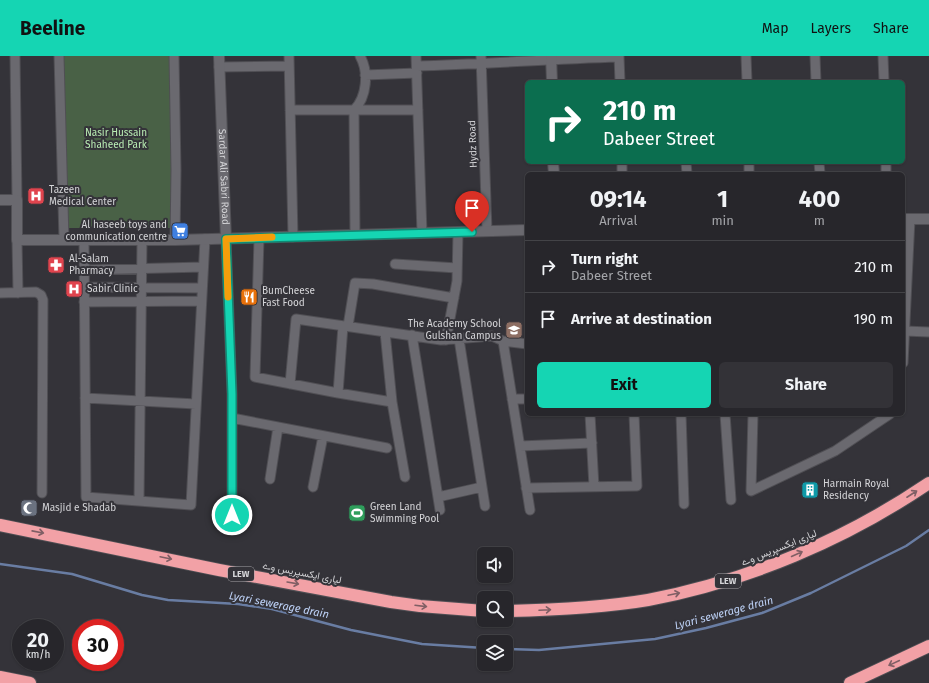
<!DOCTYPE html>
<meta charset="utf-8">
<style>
:root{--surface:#27262b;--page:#333237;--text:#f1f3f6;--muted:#a4a5a9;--line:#434347;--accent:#15d5b3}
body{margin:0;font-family:"Fira Sans",Vazirmatn,sans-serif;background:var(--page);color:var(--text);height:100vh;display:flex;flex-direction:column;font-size:15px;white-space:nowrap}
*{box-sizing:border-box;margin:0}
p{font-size:13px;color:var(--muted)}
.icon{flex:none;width:22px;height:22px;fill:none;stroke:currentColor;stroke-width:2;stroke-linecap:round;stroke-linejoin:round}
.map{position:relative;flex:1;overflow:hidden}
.sheet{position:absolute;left:525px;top:116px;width:380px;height:244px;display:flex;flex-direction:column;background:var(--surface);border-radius:6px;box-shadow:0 1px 3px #0004,0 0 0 1px var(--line)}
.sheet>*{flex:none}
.top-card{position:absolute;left:525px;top:24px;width:380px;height:84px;border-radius:6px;box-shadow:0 1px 3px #0004,0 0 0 1px var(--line);background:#0b6e4f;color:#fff;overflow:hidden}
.tools{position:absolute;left:477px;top:491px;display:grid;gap:8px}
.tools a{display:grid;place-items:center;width:36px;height:36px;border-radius:6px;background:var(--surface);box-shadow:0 1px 3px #0004,0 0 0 1px var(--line);font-size:20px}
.speed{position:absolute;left:12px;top:563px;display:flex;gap:8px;font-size:20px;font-weight:700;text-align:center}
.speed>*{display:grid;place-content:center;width:52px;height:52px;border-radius:50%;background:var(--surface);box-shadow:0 1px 3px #0004,0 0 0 1px var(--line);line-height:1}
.speed small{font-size:10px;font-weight:400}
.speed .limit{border:6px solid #d22;background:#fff;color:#111}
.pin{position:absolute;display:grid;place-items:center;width:34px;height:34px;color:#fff;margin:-41px -17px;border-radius:50% 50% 50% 0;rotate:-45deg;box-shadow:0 0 4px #0007}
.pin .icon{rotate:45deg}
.me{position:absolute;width:44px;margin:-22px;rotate:0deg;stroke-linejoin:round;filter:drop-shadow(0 0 3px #0008)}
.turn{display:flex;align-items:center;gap:14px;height:84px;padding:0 12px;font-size:18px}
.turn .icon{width:52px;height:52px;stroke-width:2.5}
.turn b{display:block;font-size:28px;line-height:34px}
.eta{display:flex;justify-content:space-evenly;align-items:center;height:68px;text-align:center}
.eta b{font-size:24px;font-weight:700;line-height:28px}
.action{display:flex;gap:8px;margin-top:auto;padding:8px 12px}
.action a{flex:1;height:46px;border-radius:6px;background:var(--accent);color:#111;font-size:16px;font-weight:700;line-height:46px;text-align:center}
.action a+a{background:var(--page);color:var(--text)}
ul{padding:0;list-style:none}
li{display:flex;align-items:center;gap:12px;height:52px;padding:0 12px;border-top:1px solid var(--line)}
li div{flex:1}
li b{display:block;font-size:15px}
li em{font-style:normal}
header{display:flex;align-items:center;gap:24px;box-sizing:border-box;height:56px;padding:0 20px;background:var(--accent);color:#111}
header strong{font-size:19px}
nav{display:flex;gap:22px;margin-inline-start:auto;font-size:14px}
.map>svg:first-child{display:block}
</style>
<header>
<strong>Beeline</strong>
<nav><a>Map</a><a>Layers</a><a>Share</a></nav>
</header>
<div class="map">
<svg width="929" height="627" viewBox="0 0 929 627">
<rect width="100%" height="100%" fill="#343339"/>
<path fill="#496146" d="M57 0H169L173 172H64Z"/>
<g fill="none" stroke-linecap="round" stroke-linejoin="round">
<path stroke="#697da3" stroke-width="2.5" d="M0 508 72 518 142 539 168 544 238 548 272 553 351 574 422 588 484 592
M506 593 539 594 655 583 706 572 762 557 811 537 906 490 929 474"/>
<defs>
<path id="minor" d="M15 0 17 144
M59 0 64 184
M174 0 176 114 175 184
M289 0 293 181
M416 0 422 177
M481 0 487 175
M619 0 620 26
M746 0 747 26
M815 0 816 26
M883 0 884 26
M417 10C484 8 551 3 619 1
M219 11 289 10
M365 19 417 17
M290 54H418
M622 106V118
M686 106 687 118
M749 106V118
M819 106 820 118
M886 106V118
M355 179 354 54C367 41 369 16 360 0
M259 182 255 321 338 337 392 346
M226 183 232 338V459
M17 184 18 237
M84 184 86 441 191 449 205 183
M395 208 457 212
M84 214 203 211
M84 231 202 232
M0 237 36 236 41 239 43 244 42 437
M84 246 201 245
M348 270 355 227 373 228 454 242
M905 275 929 276
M385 276 392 346 405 421
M412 279 440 454
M459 283 485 450
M446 284 457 225 458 176
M503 285 527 288
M903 307 910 163
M290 328 296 263 441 284 492 280 503 285 530 454
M338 337 343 270
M85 342 196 348
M512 343H527
M590 358 594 431
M681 358 684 448
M725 358 731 444
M753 358 751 435 835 395 890 358
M232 362 387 392
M520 390 592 387
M270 423 278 371
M313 431 323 380
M526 432 637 430 634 358
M438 441 482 431
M139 445 142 184"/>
<g id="tertiary">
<path id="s1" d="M219 0 226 183"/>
<path d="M551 0 552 26"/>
<path d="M553 106 554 118"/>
<path d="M0 144H17V184H175L527 174"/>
<path d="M903 163H929"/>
</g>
<path id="motorway" d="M0 469 219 514 391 546 420 550 484 555
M506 555C553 554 601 552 648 544 748 525 845 484 929 427
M0 621 30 627
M850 627 929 590"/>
</defs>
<use href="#minor" stroke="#504f54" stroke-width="11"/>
<use href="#tertiary" stroke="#504f54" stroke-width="12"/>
<use href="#motorway" stroke="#504f54" stroke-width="14"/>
<use href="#minor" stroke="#6a696f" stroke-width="9"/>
<use href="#tertiary" stroke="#6a696f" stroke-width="10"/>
<use href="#motorway" stroke="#f2a1a6" stroke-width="12"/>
</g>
<defs><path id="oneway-shaft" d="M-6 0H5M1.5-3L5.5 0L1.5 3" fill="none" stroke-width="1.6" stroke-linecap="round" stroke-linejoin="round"/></defs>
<g stroke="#805f65">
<use href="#oneway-shaft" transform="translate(912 438) rotate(-33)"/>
<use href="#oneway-shaft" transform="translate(38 476) rotate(11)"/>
<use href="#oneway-shaft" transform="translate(797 498) rotate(-24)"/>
<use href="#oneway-shaft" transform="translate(166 502) rotate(12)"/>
<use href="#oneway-shaft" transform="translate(293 527) rotate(10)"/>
<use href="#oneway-shaft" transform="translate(674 538) rotate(-12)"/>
<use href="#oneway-shaft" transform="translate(421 550) rotate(7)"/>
<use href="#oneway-shaft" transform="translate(545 554) rotate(-3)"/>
<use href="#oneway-shaft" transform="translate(894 607) rotate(155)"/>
</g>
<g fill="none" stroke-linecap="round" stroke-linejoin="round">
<defs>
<path id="route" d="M232 459V338L226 183 472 176"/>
</defs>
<use href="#route" stroke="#0e8a74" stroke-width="10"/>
<use href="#route" stroke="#15d5b3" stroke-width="7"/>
<path stroke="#f59e0b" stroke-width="7" d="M228 241 226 183 272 181"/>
</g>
<defs>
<symbol id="hospital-square" viewBox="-11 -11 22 22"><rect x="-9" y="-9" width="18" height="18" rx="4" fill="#e0444e" stroke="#343339"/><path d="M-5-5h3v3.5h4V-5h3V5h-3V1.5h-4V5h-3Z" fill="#fff"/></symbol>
<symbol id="supermarket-square" viewBox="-11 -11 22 22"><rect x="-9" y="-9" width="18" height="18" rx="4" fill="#3f7fe0" stroke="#343339"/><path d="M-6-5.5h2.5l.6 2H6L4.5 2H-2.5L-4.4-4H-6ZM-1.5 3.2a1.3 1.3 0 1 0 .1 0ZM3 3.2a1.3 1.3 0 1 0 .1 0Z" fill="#fff"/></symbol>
<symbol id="pharmacy-square" viewBox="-11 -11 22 22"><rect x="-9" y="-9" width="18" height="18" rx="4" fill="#e0444e" stroke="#343339"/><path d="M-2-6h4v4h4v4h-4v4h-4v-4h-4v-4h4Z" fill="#fff"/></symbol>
<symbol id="restaurant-square" viewBox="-11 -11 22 22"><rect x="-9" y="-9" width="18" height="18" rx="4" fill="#e8710a" stroke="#343339"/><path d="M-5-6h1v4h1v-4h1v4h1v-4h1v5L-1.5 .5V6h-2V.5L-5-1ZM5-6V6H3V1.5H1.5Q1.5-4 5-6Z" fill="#fff"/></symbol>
<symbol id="university-square" viewBox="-11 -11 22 22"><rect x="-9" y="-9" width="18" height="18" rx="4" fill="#8d6e63" stroke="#343339"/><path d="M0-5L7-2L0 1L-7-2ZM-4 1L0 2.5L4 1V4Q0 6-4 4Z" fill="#fff"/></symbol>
<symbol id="building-square" viewBox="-11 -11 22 22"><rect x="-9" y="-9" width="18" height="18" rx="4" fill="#0f9aa8" stroke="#343339"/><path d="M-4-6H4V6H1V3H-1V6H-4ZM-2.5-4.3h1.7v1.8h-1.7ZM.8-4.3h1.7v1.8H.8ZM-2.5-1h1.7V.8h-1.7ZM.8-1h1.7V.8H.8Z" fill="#fff"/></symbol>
<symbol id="mosque-square" viewBox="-11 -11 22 22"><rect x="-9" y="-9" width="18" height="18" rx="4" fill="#6b7280" stroke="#343339"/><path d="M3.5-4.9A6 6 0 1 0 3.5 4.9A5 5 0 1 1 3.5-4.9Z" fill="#fff"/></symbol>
<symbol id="stadium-square" viewBox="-11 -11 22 22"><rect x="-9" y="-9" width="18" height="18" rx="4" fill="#2e9e5b" stroke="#343339"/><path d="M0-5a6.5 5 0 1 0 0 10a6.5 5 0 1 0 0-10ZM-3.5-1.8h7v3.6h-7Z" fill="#fff"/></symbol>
</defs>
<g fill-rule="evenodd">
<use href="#hospital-square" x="26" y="130" width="20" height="20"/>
<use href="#supermarket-square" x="170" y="165" width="20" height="20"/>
<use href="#pharmacy-square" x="46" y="199" width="20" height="20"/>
<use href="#hospital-square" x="64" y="223" width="20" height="20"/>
<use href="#restaurant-square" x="239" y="231" width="20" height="20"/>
<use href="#university-square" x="504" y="264" width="20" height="20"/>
<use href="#building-square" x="800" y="424" width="20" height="20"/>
<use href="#mosque-square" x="19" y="442" width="20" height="20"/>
<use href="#stadium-square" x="347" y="447" width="20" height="20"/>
</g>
<g text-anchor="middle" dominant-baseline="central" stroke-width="4" stroke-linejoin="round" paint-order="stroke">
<g fill="#343339" stroke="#a5a4a8" stroke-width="1">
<rect x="228" y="511" width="26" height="14" rx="3"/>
<rect x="715" y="518" width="26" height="14" rx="3"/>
</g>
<g font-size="9" font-weight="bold" fill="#d5d5d8">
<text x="241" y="518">LEW</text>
<text x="728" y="525">LEW</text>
</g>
<g font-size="10" fill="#baeeb4" stroke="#343339">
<text x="116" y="77">Nasir Hussain<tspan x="116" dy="12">Shaheed Park</tspan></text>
</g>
<g font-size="10" fill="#d5d5d8" stroke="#343339">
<text transform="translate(473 88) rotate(-92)">Hydz Road</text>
<text stroke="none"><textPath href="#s1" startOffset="121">Sardar Ali Sabri Road</textPath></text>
<text transform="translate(779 492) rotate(-22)">لیاری ایکسپریس وے</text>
<text transform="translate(302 517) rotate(11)">لیاری ایکسپریس وے</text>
</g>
<g font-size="10" fill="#d5d5d8" stroke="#343339" text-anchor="start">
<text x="49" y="134">Tazeen<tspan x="49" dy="12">Medical Center</tspan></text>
<text x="167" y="169" text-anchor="end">Al haseeb toys and<tspan x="167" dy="12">communication centre</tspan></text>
<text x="69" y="203">Al-Salam<tspan x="69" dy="12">Pharmacy</tspan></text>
<text x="87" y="233">Sabir Clinic</text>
<text x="262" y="235">BumCheese<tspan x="262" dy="12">Fast Food</tspan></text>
<text x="501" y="268" text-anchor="end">The Academy School<tspan x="501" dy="12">Gulshan Campus</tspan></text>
<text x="823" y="428">Harmain Royal<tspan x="823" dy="12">Residency</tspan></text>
<text x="370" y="451">Green Land<tspan x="370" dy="12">Swimming Pool</tspan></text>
<text x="42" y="452">Masjid e Shadab</text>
</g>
<g font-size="11" font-style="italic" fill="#bdd1f6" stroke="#343339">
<text transform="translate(279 549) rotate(11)">Lyari sewerage drain</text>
<text transform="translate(724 557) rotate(-15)">Lyari sewerage drain</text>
</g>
</g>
</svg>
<div class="tools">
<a><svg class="icon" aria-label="sound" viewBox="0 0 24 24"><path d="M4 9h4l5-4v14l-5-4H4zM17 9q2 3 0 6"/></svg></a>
<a><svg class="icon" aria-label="search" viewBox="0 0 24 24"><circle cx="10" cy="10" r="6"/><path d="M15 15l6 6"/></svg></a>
<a><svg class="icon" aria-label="layers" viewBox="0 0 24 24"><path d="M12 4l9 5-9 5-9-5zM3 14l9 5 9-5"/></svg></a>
</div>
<div class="speed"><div>20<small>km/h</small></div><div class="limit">30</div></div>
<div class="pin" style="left:472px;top:176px;background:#d93025"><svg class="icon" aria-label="arrive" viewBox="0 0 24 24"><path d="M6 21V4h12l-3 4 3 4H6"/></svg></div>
<svg class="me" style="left:232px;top:459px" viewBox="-20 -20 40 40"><circle r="17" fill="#15d5b3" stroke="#fff" stroke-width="3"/><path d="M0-11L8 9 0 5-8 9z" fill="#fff"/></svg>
<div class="top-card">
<div class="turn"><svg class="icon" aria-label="right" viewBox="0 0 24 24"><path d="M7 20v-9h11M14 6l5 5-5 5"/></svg><div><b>210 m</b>Dabeer Street</div></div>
</div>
<section class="sheet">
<div class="eta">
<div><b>09:14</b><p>Arrival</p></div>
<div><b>1</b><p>min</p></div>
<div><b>400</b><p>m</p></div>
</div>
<ul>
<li><svg class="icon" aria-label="right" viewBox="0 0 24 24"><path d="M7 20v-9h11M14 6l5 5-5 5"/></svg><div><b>Turn right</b><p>Dabeer Street</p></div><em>210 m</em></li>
<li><svg class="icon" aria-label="arrive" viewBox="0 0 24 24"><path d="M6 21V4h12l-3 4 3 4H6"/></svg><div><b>Arrive at destination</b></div><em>190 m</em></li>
</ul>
<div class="action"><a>Exit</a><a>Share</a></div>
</section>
</div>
